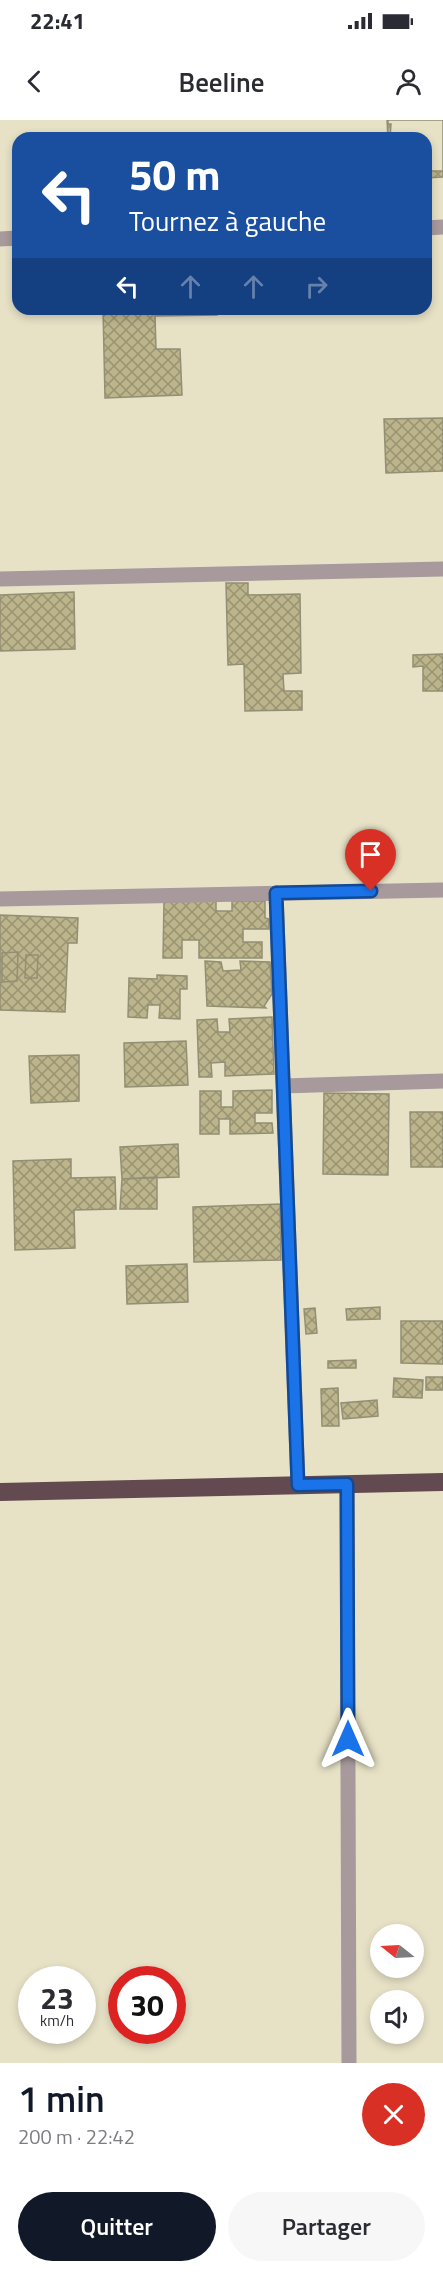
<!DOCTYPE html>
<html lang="fr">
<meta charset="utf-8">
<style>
:root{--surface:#fff;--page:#f7f7f7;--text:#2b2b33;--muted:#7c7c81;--accent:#111827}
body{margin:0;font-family:"Titillium Web",sans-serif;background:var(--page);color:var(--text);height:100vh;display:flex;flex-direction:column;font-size:22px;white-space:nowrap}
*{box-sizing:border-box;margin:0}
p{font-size:20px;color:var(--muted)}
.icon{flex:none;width:33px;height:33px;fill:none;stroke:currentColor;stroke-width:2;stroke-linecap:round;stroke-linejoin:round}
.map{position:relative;height:1943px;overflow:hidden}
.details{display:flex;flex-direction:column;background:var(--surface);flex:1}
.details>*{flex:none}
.hud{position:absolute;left:12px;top:12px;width:420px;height:183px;border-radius:18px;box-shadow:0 3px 9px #0003;background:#1a4fa0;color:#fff;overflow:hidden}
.needle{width:39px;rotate:288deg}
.controls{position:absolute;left:370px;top:1804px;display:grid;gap:12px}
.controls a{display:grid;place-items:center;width:54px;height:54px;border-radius:50%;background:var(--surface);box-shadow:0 3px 9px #0003;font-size:30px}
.speed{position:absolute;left:18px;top:1846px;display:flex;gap:12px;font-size:30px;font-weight:700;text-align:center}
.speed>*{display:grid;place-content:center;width:78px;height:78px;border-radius:50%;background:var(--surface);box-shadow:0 3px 9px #0003;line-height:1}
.speed small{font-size:15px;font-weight:400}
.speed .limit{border:9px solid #d22;background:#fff;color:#111}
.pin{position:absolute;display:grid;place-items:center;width:51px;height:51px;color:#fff;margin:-62px -26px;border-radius:50% 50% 50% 0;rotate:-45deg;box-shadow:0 0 6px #0007}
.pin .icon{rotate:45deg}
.me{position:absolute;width:66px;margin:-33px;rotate:0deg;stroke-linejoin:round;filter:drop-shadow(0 0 4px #0008)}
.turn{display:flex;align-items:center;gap:21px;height:126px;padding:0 18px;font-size:27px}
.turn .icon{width:78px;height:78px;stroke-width:2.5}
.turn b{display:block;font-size:42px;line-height:51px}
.lanes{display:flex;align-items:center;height:57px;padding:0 18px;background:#0003;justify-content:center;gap:30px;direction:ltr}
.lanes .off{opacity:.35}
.round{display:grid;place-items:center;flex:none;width:63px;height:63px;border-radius:32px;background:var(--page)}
.headline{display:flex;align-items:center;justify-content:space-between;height:102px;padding:0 18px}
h1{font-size:36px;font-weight:600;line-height:45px;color:var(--accent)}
.primary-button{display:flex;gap:12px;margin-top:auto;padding:12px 18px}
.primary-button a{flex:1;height:69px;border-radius:36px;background:var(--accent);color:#fff;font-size:24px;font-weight:600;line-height:69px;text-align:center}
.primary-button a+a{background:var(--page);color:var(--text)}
.status{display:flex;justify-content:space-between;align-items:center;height:42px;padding:0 30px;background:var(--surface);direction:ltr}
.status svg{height:16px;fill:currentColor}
header{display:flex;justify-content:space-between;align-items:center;height:78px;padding:0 18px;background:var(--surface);font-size:27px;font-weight:600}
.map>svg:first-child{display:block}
</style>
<div class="status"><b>22:41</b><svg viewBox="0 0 49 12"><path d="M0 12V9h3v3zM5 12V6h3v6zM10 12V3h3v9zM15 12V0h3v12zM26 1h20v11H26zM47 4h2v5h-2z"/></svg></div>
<header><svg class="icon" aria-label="back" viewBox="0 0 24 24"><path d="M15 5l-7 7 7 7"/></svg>Beeline<svg class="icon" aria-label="person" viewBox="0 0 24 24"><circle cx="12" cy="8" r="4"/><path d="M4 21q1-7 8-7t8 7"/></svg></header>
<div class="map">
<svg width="443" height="1943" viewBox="0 0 443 1943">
<defs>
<pattern id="building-cross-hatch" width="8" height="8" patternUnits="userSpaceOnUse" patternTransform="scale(1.5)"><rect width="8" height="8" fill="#bcb48b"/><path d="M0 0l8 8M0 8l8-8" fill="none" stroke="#9a9372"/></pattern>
</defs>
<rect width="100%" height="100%" fill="#e7e2c6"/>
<path fill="url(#building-cross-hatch)" stroke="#938f75" stroke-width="1.5" fill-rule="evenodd" d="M387 0H443V57L426 58V18H388Z
M388 0H443V51H426V18H390L391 4H388Z
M103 189H216L217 195 155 196 156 229H180L182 275 105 278Z
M443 298V351L386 353 384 299Z
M226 463H248V475L300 474 301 553 283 554 284 571H302V590L245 591 244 544 228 545Z
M74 472 75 529 0 531V475Z
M443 534V571H423V546L413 547V535Z
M164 781H216V791H232V781H265V798L269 799V809H243V822H262V838H199V820H182V838H163Z
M0 795 78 798 77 823H68L65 892 0 890ZM18 832 17 861 2 862V833ZM26 835H38L37 858H25Z
M18 832 17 861 2 862V833Z
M26 835H38L37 858H25Z
M205 841 221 842 223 851 241 850 240 841 270 842 272 874 264 886 266 888 207 886Z
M157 855 187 856V869H180V899L159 898 160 885H148L147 898 128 897 129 858 157 859Z
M272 897 274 954 225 956V942L211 943 212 957H199L197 900 217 899 218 912H230L229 899Z
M186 921 188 965 125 967 124 923Z
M79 935V981L31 983 29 936Z
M272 970V993H255V1003H272L273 1013 230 1014V999H219V1014H200V971H221V987H233V971Z
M324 973 389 974 388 1055 323 1054Z
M410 992H443V1047H411Z
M178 1024 179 1057 122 1059 120 1027Z
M71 1039V1058L115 1057 116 1089 74 1090 75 1128 15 1130 13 1041Z
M157 1057V1089H120L122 1059Z
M280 1084 281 1140 194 1142 193 1087Z
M187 1144 188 1182 127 1184 126 1146Z
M380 1187V1199L347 1200 346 1189Z
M315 1188 317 1213 306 1214 304 1189Z
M401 1201H443V1244L401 1243Z
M356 1240V1248H328V1241Z
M426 1257H443V1270H426Z
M394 1258 423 1260 422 1278 393 1277Z
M338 1268 339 1306H322L321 1269Z
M377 1280 378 1296 343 1299 341 1283Z"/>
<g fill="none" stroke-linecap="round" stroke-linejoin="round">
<path stroke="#a7999c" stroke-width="15" d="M426 108 443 107
M0 119 18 118
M0 459 443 449
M276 773 298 1365
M0 779 443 770
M283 966 443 961
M347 1364 349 1943"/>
<path stroke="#634950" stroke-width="18" d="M0 1372 443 1362"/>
</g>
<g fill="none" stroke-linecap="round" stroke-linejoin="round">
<defs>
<path id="route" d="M348 1619 347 1364 298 1365 276 773 371 771"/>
</defs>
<use href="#route" stroke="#114b97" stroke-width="15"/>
<use href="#route" stroke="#1a73e8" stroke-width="10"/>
</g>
</svg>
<div class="controls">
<a><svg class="needle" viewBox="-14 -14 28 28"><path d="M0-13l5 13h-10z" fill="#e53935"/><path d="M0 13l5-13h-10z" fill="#7c7c81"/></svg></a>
<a><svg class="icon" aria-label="sound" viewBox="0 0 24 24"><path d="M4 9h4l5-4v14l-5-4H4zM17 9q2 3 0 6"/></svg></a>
</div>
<div class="speed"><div>23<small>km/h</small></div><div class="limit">30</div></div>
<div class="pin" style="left:371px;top:771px;background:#d93025"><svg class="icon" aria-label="arrive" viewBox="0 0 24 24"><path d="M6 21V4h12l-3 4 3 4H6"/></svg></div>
<svg class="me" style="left:348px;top:1619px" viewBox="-20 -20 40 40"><path d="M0-17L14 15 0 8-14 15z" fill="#1a73e8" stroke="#fff" stroke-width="4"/></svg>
<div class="hud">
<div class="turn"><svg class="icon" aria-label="left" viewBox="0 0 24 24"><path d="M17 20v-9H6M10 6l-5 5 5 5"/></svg><div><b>50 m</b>Tournez à gauche</div></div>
<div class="lanes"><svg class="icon" aria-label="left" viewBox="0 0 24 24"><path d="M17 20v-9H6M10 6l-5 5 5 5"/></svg><svg class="icon off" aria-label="ahead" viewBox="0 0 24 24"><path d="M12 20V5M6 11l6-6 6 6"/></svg><svg class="icon off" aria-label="ahead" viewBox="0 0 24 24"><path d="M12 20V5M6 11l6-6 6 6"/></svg><svg class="icon off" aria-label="right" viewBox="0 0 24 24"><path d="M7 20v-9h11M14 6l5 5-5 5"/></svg></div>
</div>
</div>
<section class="details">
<div class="headline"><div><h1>1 min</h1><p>200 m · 22:42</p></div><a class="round" style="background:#d93025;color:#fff"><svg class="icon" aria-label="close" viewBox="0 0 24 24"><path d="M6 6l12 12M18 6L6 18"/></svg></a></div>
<div class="primary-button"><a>Quitter</a><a>Partager</a></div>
</section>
